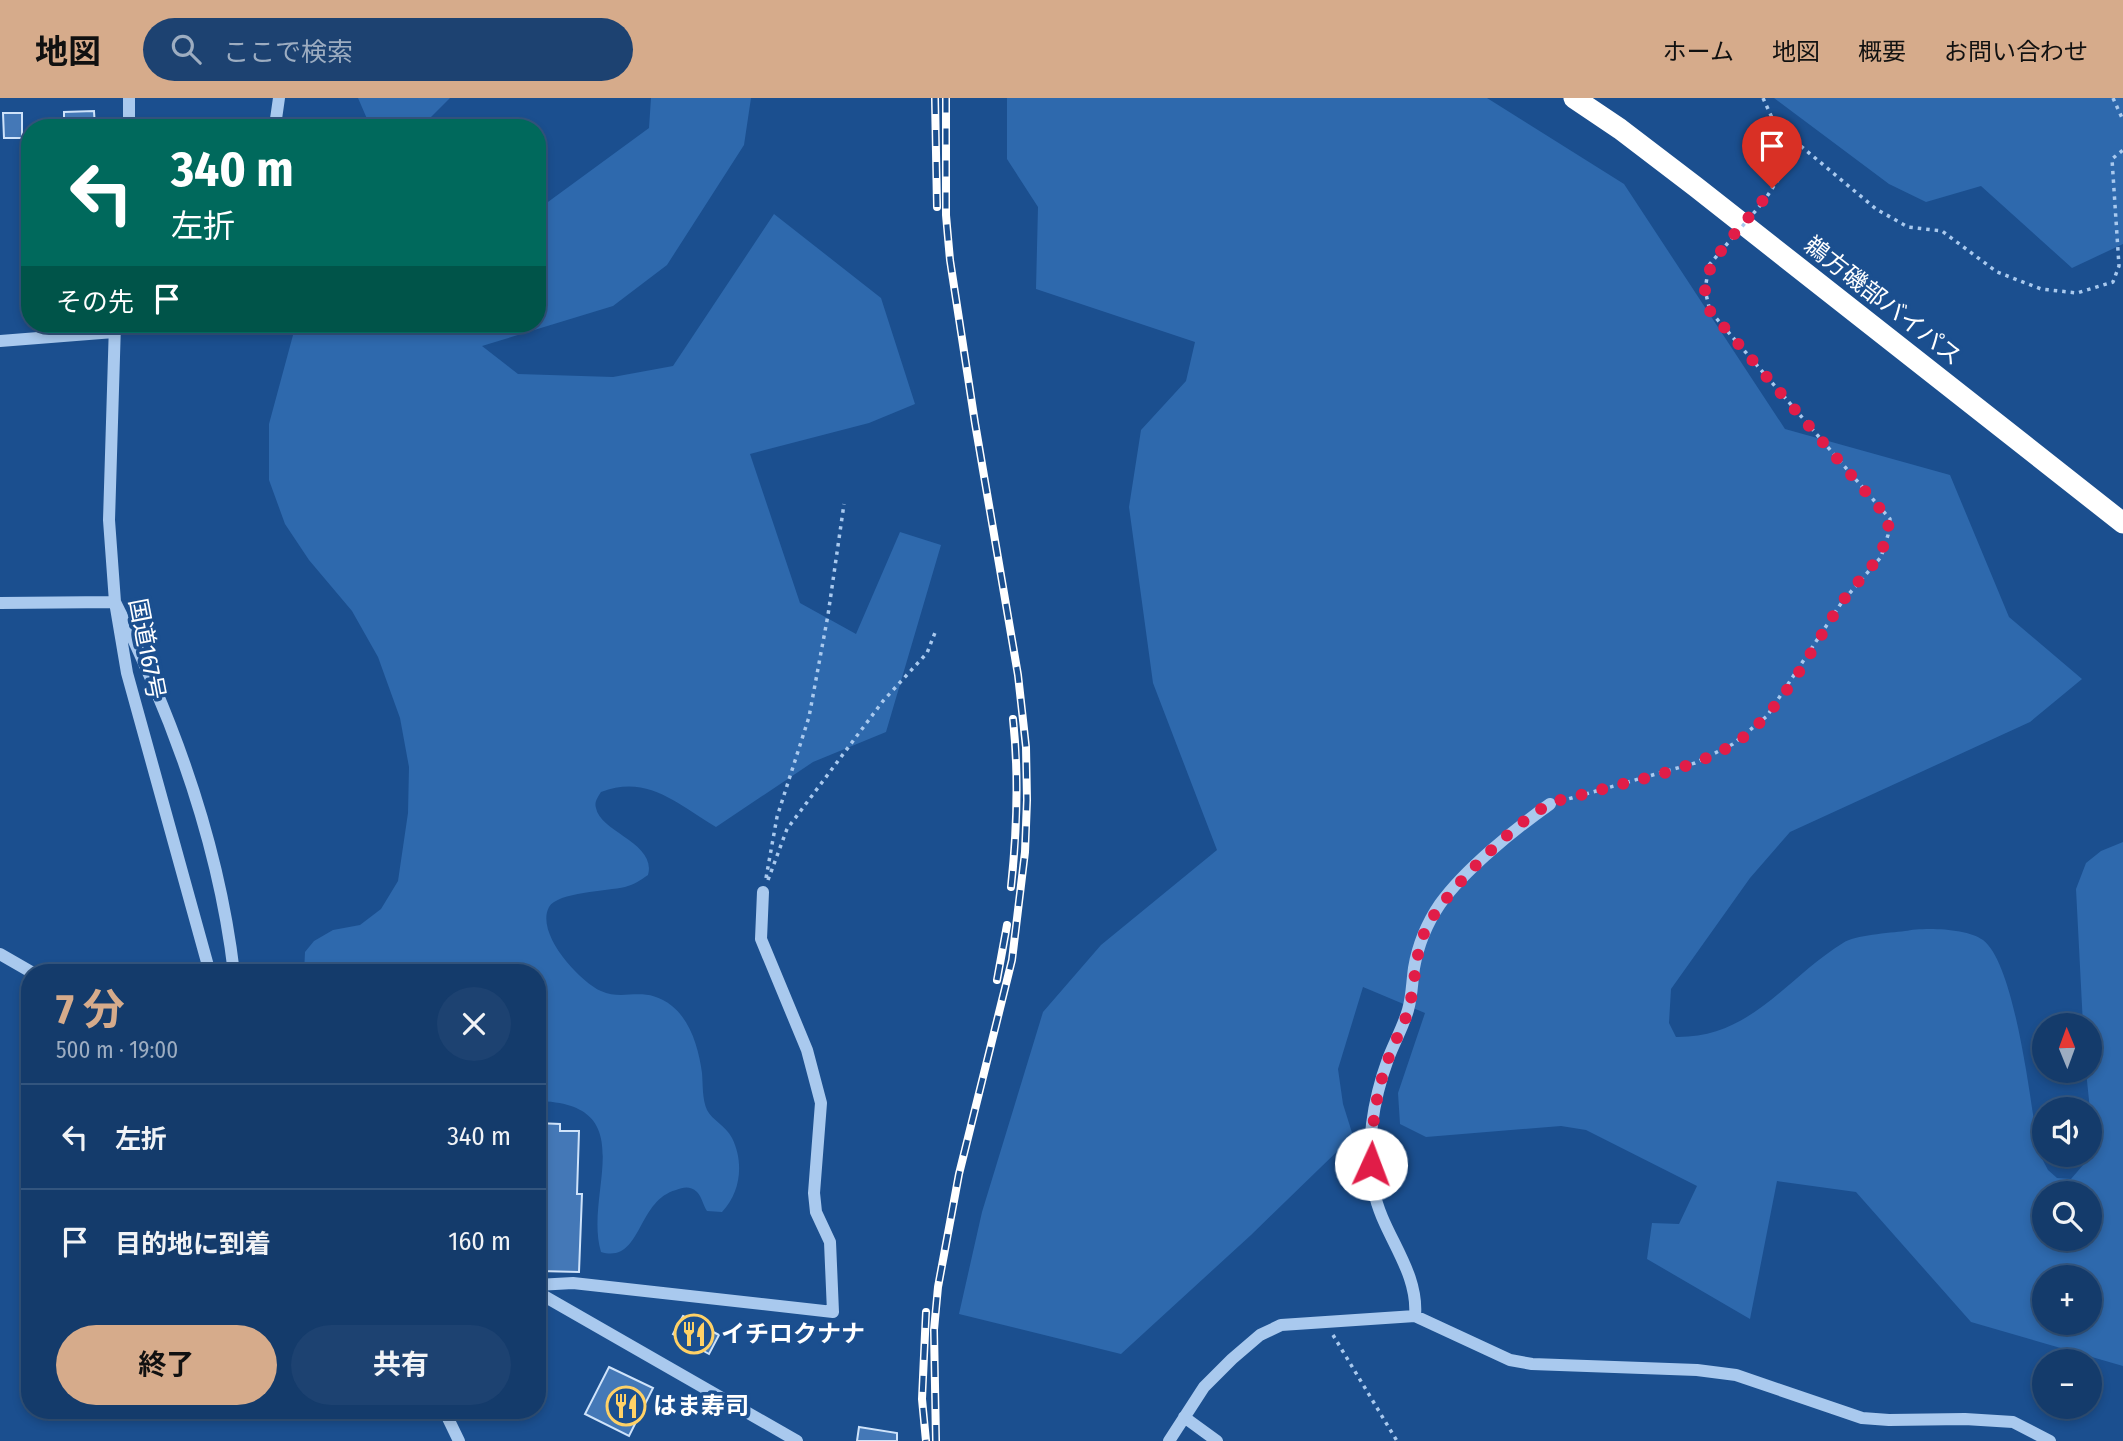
<!DOCTYPE html>
<html lang="ja">
<meta charset="utf-8">
<style>
:root{--surface:#143b6b;--page:#1d4271;--text:#f1f3f6;--muted:#9dadc1;--line:#33557e;--accent:#d6ab8b}
body{margin:0;font-family:"Fira Sans Condensed","Noto Sans JP",sans-serif;background:var(--page);color:var(--text);height:100vh;display:flex;flex-direction:column;font-size:26px;white-space:nowrap}
*{box-sizing:border-box;margin:0}
p{font-size:23px;color:var(--muted)}
.icon{flex:none;width:38px;height:38px;fill:none;stroke:currentColor;stroke-width:2;stroke-linecap:round;stroke-linejoin:round}
.map{position:relative;flex:1;overflow:hidden}
.details{position:absolute;left:21px;top:866px;width:525px;height:455px;display:flex;flex-direction:column;background:var(--surface);border-radius:28px;box-shadow:0 4px 10px #0003,0 0 0 2px var(--line)}
.details>*{flex:none}
.guide{position:absolute;left:21px;top:21px;width:525px;height:214px;border-radius:28px;box-shadow:0 4px 10px #0003,0 0 0 2px var(--line);background:#00695c;color:#fff;overflow:hidden}
.needle{width:46px;rotate:359deg}
.controls{position:absolute;left:2032px;top:915px;display:grid;gap:14px}
.controls a{display:grid;place-items:center;width:70px;height:70px;border-radius:50%;background:var(--surface);box-shadow:0 4px 10px #0003,0 0 0 2px var(--line);font-size:35px}
.pin{position:absolute;display:grid;place-items:center;width:60px;height:60px;color:#fff;margin:-72px -30px;border-radius:50% 50% 50% 0;rotate:-45deg;box-shadow:0 0 7px #0007}
.pin .icon{rotate:45deg}
.me{position:absolute;width:77px;margin:-38px;rotate:2deg;stroke-linejoin:round;filter:drop-shadow(0 0 5px #0008)}
.turn{display:flex;align-items:center;gap:24px;height:147px;padding:0 35px;font-size:32px}
.turn .icon{width:91px;height:91px;stroke-width:2.5}
.turn b{display:block;font-size:49px;line-height:60px}
.then{display:flex;align-items:center;height:66px;padding:0 35px;background:#0003;gap:14px;font-size:26px}
.round{display:grid;place-items:center;flex:none;width:74px;height:74px;border-radius:37px;background:var(--page)}
.overview{display:flex;align-items:center;justify-content:space-between;height:119px;padding:0 35px}
h1{font-size:42px;font-weight:700;line-height:52px;color:var(--accent)}
.primary-button{display:flex;gap:14px;margin-top:auto;padding:14px 35px}
.primary-button a{flex:1;height:80px;border-radius:42px;background:var(--accent);color:#111;font-size:28px;font-weight:700;line-height:80px;text-align:center}
.primary-button a+a{background:var(--page);color:var(--text)}
ul{padding:0;list-style:none}
li{display:flex;align-items:center;gap:21px;height:105px;padding:0 35px;border-top:2px solid var(--line)}
li div{flex:1}
li b{display:block;font-size:26px}
li em{font-style:normal}
header{display:flex;align-items:center;gap:42px;box-sizing:border-box;height:98px;padding:0 35px;background:var(--accent);color:#111}
header strong{font-size:33px}
nav{display:flex;gap:38px;margin-inline-start:auto;font-size:24px}
.search{width:490px;height:63px;background:var(--page);display:flex;align-items:center;gap:18px;box-sizing:border-box;padding:0 24px;border-radius:38px;color:var(--muted);font-size:26px}
.map>svg:first-child{display:block}
</style>
<header>
<strong>地図</strong>
<div class="search"><svg class="icon" aria-label="search" viewBox="0 0 24 24"><circle cx="10" cy="10" r="6"/><path d="M15 15l6 6"/></svg>ここで検索</div>
<nav><a>ホーム</a><a>地図</a><a>概要</a><a>お問い合わせ</a></nav>
</header>
<div class="map">
<svg width="2123" height="1343" viewBox="0 0 2123 1343">
<rect width="100%" height="100%" fill="#1b4f8f"/>
<path fill="#2e69ad" fill-rule="evenodd" d="M358 0H450L420 30H371Z
M651 0H751L744 47 667 167 613 208 482 248 518 276 613 279 673 268 774 116 881 200 915 306 869 325 750 356 800 505 856 536 900 434 941 447 886 634 813 664 716 729C677 706 648 676 601 694 598 699 594 704 596 710 600 734 657 745 648 777 641 782 633 787 625 789 607 793 558 794 549 809 535 835 579 883 601 893 625 904 644 886 672 908 691 923 699 952 702 975 703 987 702 1001 707 1012 712 1022 726 1028 732 1040 744 1064 741 1094 722 1114L707 1113C703 1107 702 1099 697 1094 690 1088 684 1089 676 1092 636 1103 642 1166 601 1154 583 1095 645 1005 537 1003V875H304L305 854 314 843 333 832 360 827 381 811 398 783 408 715 409 669 400 620 378 559 352 513 309 462 285 426 269 382V326L296 226H537V112L649 30Z
M1007 0H1487L1624 86 1785 331 1950 377 2009 519 2082 581 2030 624 1790 734 1750 780 1671 891 1669 925 1676 939C1751 940 1785 881 1843 845 1855 837 1889 835 1905 833 1923 829 1967 830 1983 842 2016 867 2031 1010 2039 1055L2048 1072 2057 1080 2071 1081 2083 1067 2084 1057H2090V1012L2086 973H2090V928L2083 927 2076 791 2086 765 2101 753 2123 744V1268L1971 1224 1856 1094 1777 1083 1750 1221 1647 1161 1652 1125 1679 1126 1697 1088 1586 1032 1561 1028 1426 1039 1400 1026 1398 995 1425 915 1363 889 1338 971 1343 1006 1353 1038 1251 1137 1121 1256 959 1216 982 1114 1043 914 1101 847 1217 752 1153 585 1129 409 1141 332 1186 283 1195 244 1036 191 1038 109 1007 61ZM2044 1096H2090V1141H2044ZM2044 1180H2090V1225H2044Z
M1774 0H2123V146L2072 170 1981 88 1926 104 1889 86Z"/>
<path fill="#4478b7" stroke="#cfe3fa" stroke-width="2" d="M94 13 95 30H64V14Z
M3 15H22V40H4Z
M537 1025 560 1026V1033H579L577 1096H582L579 1174 540 1173 544 1074 537 1073Z
M683 1218 719 1237 709 1256 673 1236Z
M609 1269 653 1290 629 1338 585 1316Z
M859 1329 897 1335V1343H857Z"/>
<g fill="none" stroke-linecap="round" stroke-linejoin="round">
<path stroke="#a9c9ee" stroke-width="3.5" stroke-dasharray="3.5 5" stroke-linecap="butt" d="M1763 0 1779 35 1781 77 1764 103
M2113 0 2123 22
M1779 35 1802 49 1876 111 1908 129 1942 133 1997 174 2041 191 2077 195 2113 184 2119 168 2112 61 2123 52
M1561 703 1695 665 1733 646 1767 618 1842 504 1881 459 1888 437 1890 421 1710 213 1705 192 1709 167
M766 780 777 719 809 619 828 517 844 406
M768 782 787 731 883 603 927 555 936 532
M1333 1237 1397 1343"/>
<path stroke="#a9c9ee" stroke-width="12" d="M129 30V0
M277 30 276 21 279 0
M115 226 109 422 115 504 127 575 210 875
M0 243 114 234
M0 505 115 504C173 619 219 747 234 875
M0 856 33 875
M537 1187 573 1185 833 1214 830 1144 816 1114 814 1095 821 1005 807 952 761 841 763 794
M537 1194 797 1343
M1415 1218C1419 1172 1382 1136 1374 1093 1365 1050 1373 1002 1388 961 1394 945 1403 929 1408 912 1412 898 1412 884 1414 870 1418 847 1427 825 1440 806 1465 771 1515 731 1550 706
M444 1312 459 1343
M1184 1319 1217 1343
M1169 1343 1204 1289 1232 1261 1260 1237 1281 1227 1415 1218 1510 1262 1532 1266 1697 1272 1736 1277 1862 1320 1889 1322 1965 1321 2013 1324 2050 1343"/>
<path stroke="#fff" stroke-width="21" d="M1574 0 1620 31 1696 89 2123 425"/>
<defs>
<path id="rail" d="M935 0 937 109
M1011 789C1017 733 1019 677 1013 621
M997 882 1007 827
M926 1214 922 1301 926 1343
M936 1343 934 1232 938 1189 959 1076 1012 862 1025 754 1027 702 1026 649 1018 577 975 325 950 162 946 117V0"/>
</defs>
<use href="#rail" stroke="#fff" stroke-width="8"/>
<use href="#rail" stroke="#1b4f8f" stroke-width="5" stroke-dasharray="16" stroke-linecap="butt"/>
<path stroke="#a9c9ee" stroke-width="3.5" stroke-dasharray="3.5 5" stroke-linecap="butt" d="M1709 167 1764 103"/>
</g>
<g fill="none" stroke-linecap="round" stroke-linejoin="round">
<path stroke="#e11d48" stroke-width="12" stroke-dasharray="0 21.6" d="M1371 1066C1372 1029 1375 997 1388 962 1393 946 1403 930 1408 913 1416 886 1414 857 1426 831 1440 799 1519 719 1552 705 1564 700 1579 698 1592 694 1639 681 1690 672 1732 647 1779 618 1809 556 1838 510 1860 475 1886 467 1889 421L1710 213C1708 206 1705 198 1705 191 1705 159 1754 118 1772 90"/>
</g>
<defs>
<symbol id="restaurant-ring" viewBox="-11 -11 22 22"><circle r="9.5" fill="#1b4f8f" stroke="#ffd166" stroke-width="1.5"/><path d="M-5-6h1v4h1v-4h1v4h1v-4h1v5L-1.5 .5V6h-2V.5L-5-1ZM5-6V6H3V1.5H1.5Q1.5-4 5-6Z" fill="#ffd166"/></symbol>
</defs>
<g fill-rule="evenodd">
<use href="#restaurant-ring" x="672" y="1214" width="44" height="44"/>
<use href="#restaurant-ring" x="604" y="1286" width="44" height="44"/>
</g>
<g text-anchor="middle" dominant-baseline="central" stroke-width="7" stroke-linejoin="round" paint-order="stroke">
<g font-size="24" fill="#fff" stroke="#1b4f8f">
<text transform="translate(1883 203) rotate(38)">鵜方磯部バイパス</text>
<text transform="translate(147 551) rotate(79)">国道167号</text>
</g>
<g font-size="24" font-weight="bold" fill="#fff" stroke="#1b4f8f" text-anchor="start">
<text x="721" y="1236">イチロクナナ</text>
<text x="653" y="1308">はま寿司</text>
</g>
</g>
</svg>
<div class="controls">
<a><svg class="needle" viewBox="-14 -14 28 28"><path d="M0-13l5 13h-10z" fill="#e53935"/><path d="M0 13l5-13h-10z" fill="#9dadc1"/></svg></a>
<a><svg class="icon" aria-label="sound" viewBox="0 0 24 24"><path d="M4 9h4l5-4v14l-5-4H4zM17 9q2 3 0 6"/></svg></a>
<a><svg class="icon" aria-label="search" viewBox="0 0 24 24"><circle cx="10" cy="10" r="6"/><path d="M15 15l6 6"/></svg></a>
<a>+</a>
<a>−</a>
</div>
<div class="pin" style="left:1772px;top:90px;background:#d93025"><svg class="icon" aria-label="arrive" viewBox="0 0 24 24"><path d="M6 21V4h12l-3 4 3 4H6"/></svg></div>
<svg class="me" style="left:1371px;top:1066px" viewBox="-20 -20 40 40"><circle r="19" fill="#fff"/><path d="M0-13L10 11 0 6-10 11z" fill="#e11d48"/></svg>
<div class="guide">
<div class="turn"><svg class="icon" aria-label="left" viewBox="0 0 24 24"><path d="M17 20v-9H6M10 6l-5 5 5 5"/></svg><div><b>340 m</b>左折</div></div>
<div class="then">その先<svg class="icon" aria-label="arrive" viewBox="0 0 24 24"><path d="M6 21V4h12l-3 4 3 4H6"/></svg></div>
</div>
<section class="details">
<div class="overview"><div><h1>7 分</h1><p>500 m · 19:00</p></div><a class="round"><svg class="icon" aria-label="close" viewBox="0 0 24 24"><path d="M6 6l12 12M18 6L6 18"/></svg></a></div>
<ul>
<li><svg class="icon" aria-label="left" viewBox="0 0 24 24"><path d="M17 20v-9H6M10 6l-5 5 5 5"/></svg><div><b>左折</b></div><em>340 m</em></li>
<li><svg class="icon" aria-label="arrive" viewBox="0 0 24 24"><path d="M6 21V4h12l-3 4 3 4H6"/></svg><div><b>目的地に到着</b></div><em>160 m</em></li>
</ul>
<div class="primary-button"><a>終了</a><a>共有</a></div>
</section>
</div>
